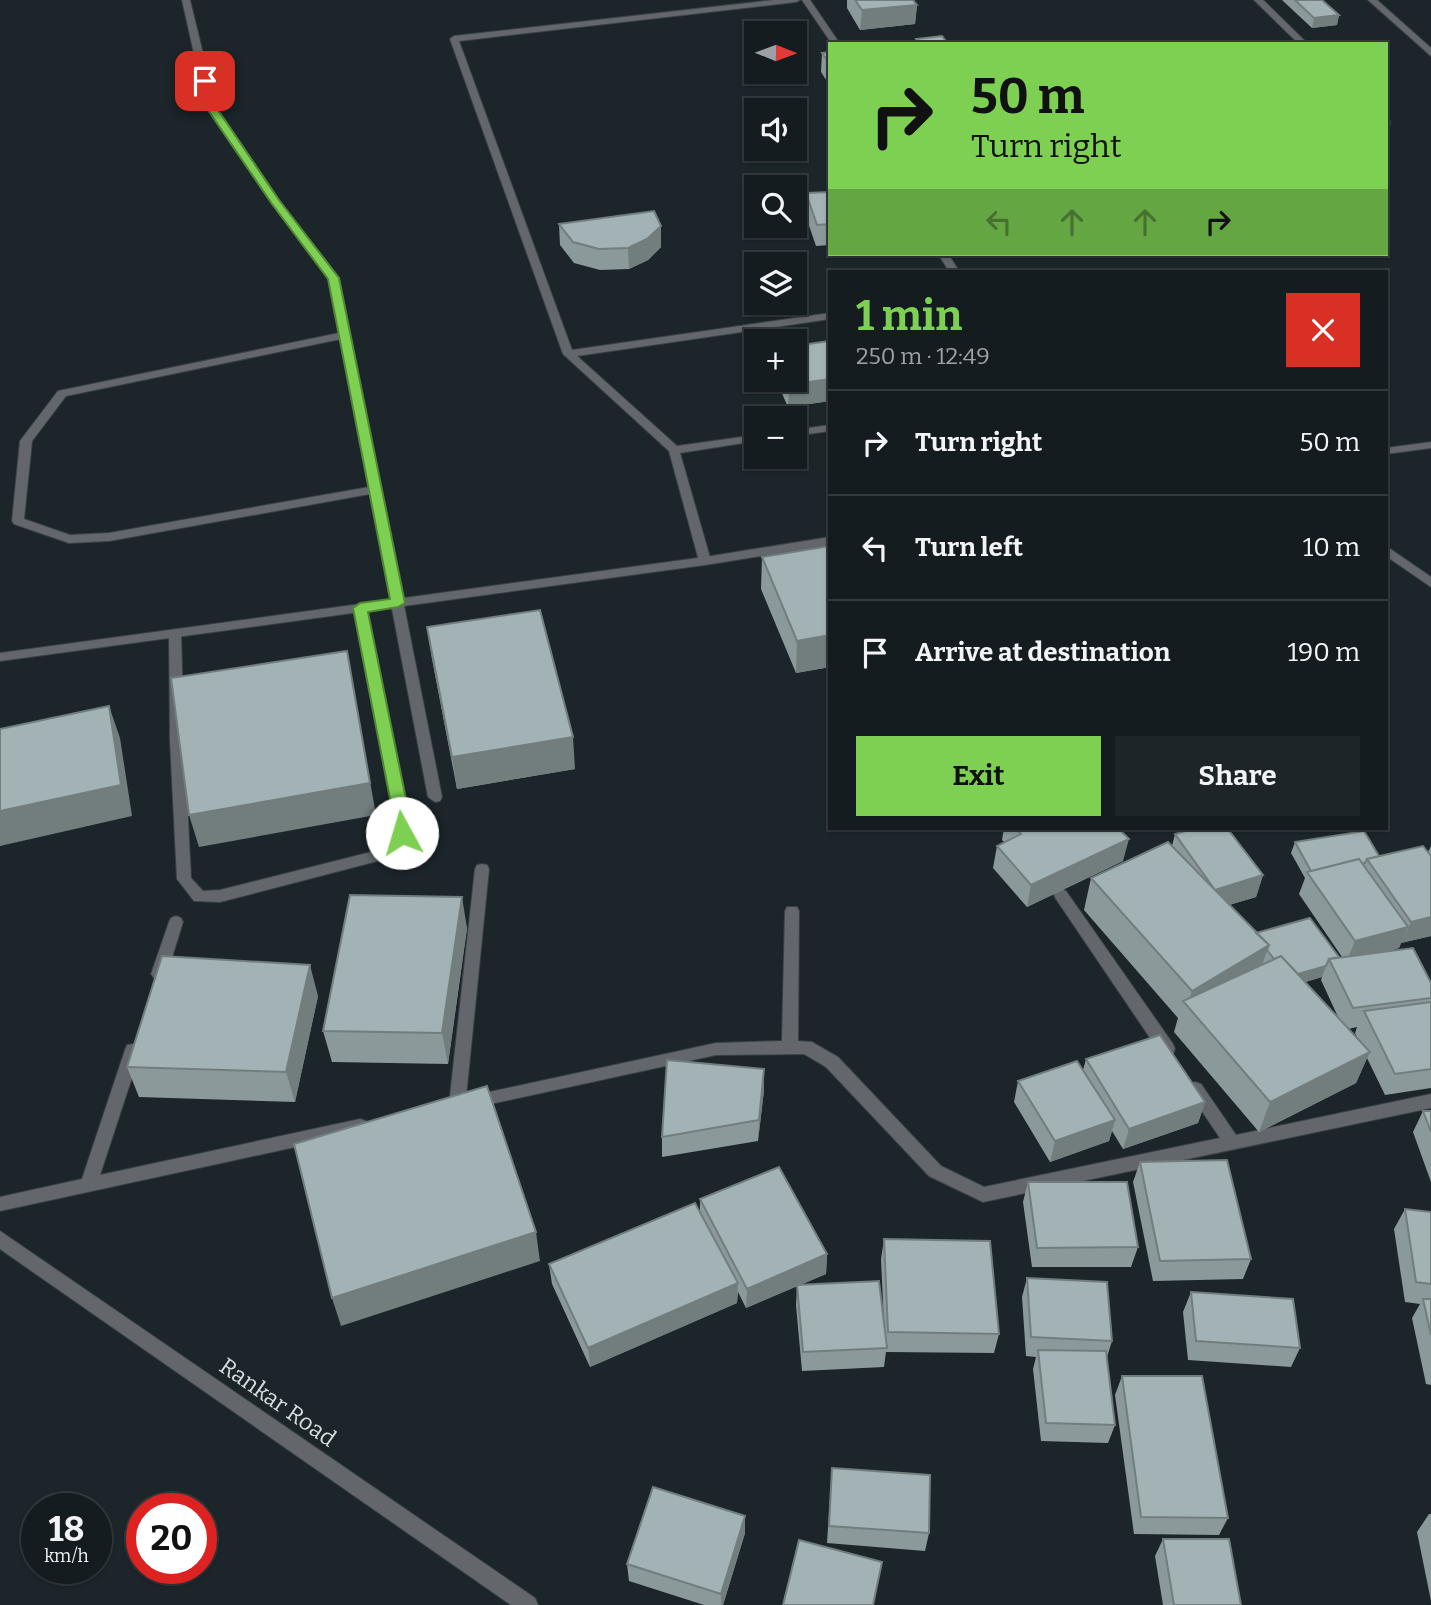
<!DOCTYPE html>
<meta charset="utf-8">
<style>
:root{--surface:#141c20;--page:#1d2529;--text:#f1f3f6;--muted:#9da1a5;--line:#333a3e;--accent:#7ed053}
body{margin:0;font-family:Bitter,serif;background:var(--page);color:var(--text);height:100vh;display:flex;flex-direction:column;font-size:26px;white-space:nowrap}
*{box-sizing:border-box;margin:0}
p{font-size:23px;color:var(--muted)}
.icon{flex:none;width:38px;height:38px;fill:none;stroke:currentColor;stroke-width:2;stroke-linecap:round;stroke-linejoin:round}
.map{position:relative;flex:1;overflow:hidden}
.panel{position:absolute;left:828px;top:270px;width:560px;height:560px;display:flex;flex-direction:column;background:var(--surface);border-radius:0px;box-shadow:0 2px 5px #0004,0 0 0 2px var(--line)}
.panel>*{flex:none}
.banner{position:absolute;left:828px;top:42px;width:560px;height:214px;border-radius:0px;box-shadow:0 2px 5px #0004,0 0 0 2px var(--line);background:#7ed053;color:#111;overflow:hidden}
.needle{width:46px;rotate:91deg}
.buttons{position:absolute;left:744px;top:21px;display:grid;gap:14px}
.buttons a{display:grid;place-items:center;width:63px;height:63px;border-radius:0px;background:var(--surface);box-shadow:0 2px 5px #0004,0 0 0 2px var(--line);font-size:35px}
.speed{position:absolute;left:21px;top:1493px;display:flex;gap:14px;font-size:35px;font-weight:700;text-align:center}
.speed>*{display:grid;place-content:center;width:91px;height:91px;border-radius:50%;background:var(--surface);box-shadow:0 2px 5px #0004,0 0 0 2px var(--line);line-height:1}
.speed small{font-size:18px;font-weight:400}
.speed .limit{border:10px solid #d22;background:#fff;color:#111}
.pin{position:absolute;display:grid;place-items:center;width:60px;height:60px;color:#fff;margin:-30px;border-radius:14px;box-shadow:0 4px 10px #0006}
.me{position:absolute;width:77px;margin:-38px;rotate:354deg;stroke-linejoin:round;filter:drop-shadow(0 0 5px #0008)}
.turn{display:flex;align-items:center;gap:24px;height:147px;padding:0 28px;font-size:32px}
.turn .icon{width:91px;height:91px;stroke-width:2.5}
.turn b{display:block;font-size:49px;line-height:60px}
.lanes{display:flex;align-items:center;height:66px;padding:0 28px;background:#0003;justify-content:center;gap:35px;direction:ltr}
.lanes .off{opacity:.35}
.round{display:grid;place-items:center;flex:none;width:74px;height:74px;border-radius:0px;background:var(--page)}
.summary{display:flex;align-items:center;justify-content:space-between;height:119px;padding:0 28px}
h1{font-size:42px;font-weight:700;line-height:52px;color:var(--accent)}
.cta{display:flex;gap:14px;margin-top:auto;padding:14px 28px}
.cta a{flex:1;height:80px;border-radius:0px;background:var(--accent);color:#111;font-size:28px;font-weight:700;line-height:80px;text-align:center}
.cta a+a{background:var(--page);color:var(--text)}
ul{padding:0;list-style:none}
li{display:flex;align-items:center;gap:21px;height:105px;padding:0 28px;border-top:2px solid var(--line)}
li div{flex:1}
li b{display:block;font-size:26px}
li em{font-style:normal}
.map>svg:first-child{display:block}
</style>
<div class="map">
<svg width="1431" height="1605" viewBox="0 0 1431 1605">
<rect width="100%" height="100%" fill="#1b252a"/>
<g fill="none" stroke-linecap="round" stroke-linejoin="round">
<defs>
<path id="service" d="M182 0H190L216 107 279 200 339 278 442 797 440 801 435 802 428 797 370 494 109 541 69 543 14 524 12 521 20 441 58 391 339 333 329 278 272 204 206 107ZM341 339 369 487 109 533 70 535 24 519 32 441 66 396Z
M774 0H800L796 2 459 41 572 350 830 313V319L577 356 677 446 756 435V441L680 453 711 561 705 565 699 561 669 451 563 354 450 39 454 36Z
M802 0H810L840 44H832Z
M1254 0H1263L1308 44H1299Z
M1386 119 1390 121V125L1386 126Z
M938 254H948L959 271H949Z
M830 425V431L794 436V430Z
M360 604 366 608 406 804 409 833 397 856 220 902 194 901 177 879 170 741 169 633 175 629 181 633 184 741 191 878 203 891 220 890 387 848 395 833 392 804 354 608Z"/>
<path id="minor" d="M1368 0H1377L1431 48V56Z
M1431 442V448L1386 454V448Z
M830 537V545L705 565 0 661V653L705 557Z
M1386 546 1431 577V587L1386 556Z
M482 864 487 865 489 869 466 1097 716 1043 782 1041 785 911 787 907H797L799 911 798 1041 812 1042 838 1057 941 1166 984 1187 1220 1138 1187 1089 1189 1084 1195 1082 1201 1084 1236 1135 1431 1094V1108L983 1202 929 1176 826 1067 804 1054 716 1055 472 1108 465 1104 463 1110 457 1112 451 1110 449 1105 475 869 477 865Z
M1061 889 1066 891 1173 1044 1175 1049 1173 1054 1167 1055 1161 1054 1056 899 1054 895 1056 891Z
M176 916 181 918 183 922 167 974 164 978 159 980 154 978 151 974 169 922 171 918Z
M133 1044 139 1045 141 1050 100 1175 360 1119 366 1121 368 1126 366 1131 360 1133 0 1211V1197L82 1179 125 1050 127 1045Z
M0 1231 535 1598 538 1605H511L0 1249Z"/>
</defs>
<use href="#service" stroke="#394247" stroke-width="2"/>
<use href="#minor" stroke="#394247" stroke-width="2"/>
<use href="#service" fill="#63676b" fill-rule="evenodd"/>
<use href="#minor" fill="#63676b" fill-rule="evenodd"/>
</g>
<path fill="#8c999b" fill-rule="evenodd" d="M847 0H913L917 5 915 24 860 30 847 8Z
M1282 0H1322L1339 15 1337 25 1312 28Z
M830 52V86L821 72 822 53Z
M830 192V245L816 246 805 214 806 193Z
M559 224 661 226V247L648 260 629 269 600 270 574 263 560 245Z
M830 341V401L788 407 776 380H794Z
M830 546V667L796 673 761 589 762 557Z
M427 627 575 769 457 789 432 659Z
M1004 828H1118L1123 861 1027 907 993 868 997 846 1004 842 1002 840Z
M1175 834 1263 875 1256 897 1229 905 1256 933 1339 957H1342L1299 894 1305 878 1291 853 1295 842 1379 856 1428 852 1431 846V936L1401 943 1399 948 1388 951 1431 983V1088L1385 1095 1367 1058 1356 1083 1259 1132 1174 1032 1178 1018 1084 910 1091 878 1172 846ZM1322 977 1321 980 1339 1019 1305 982ZM1357 1027 1355 1033 1359 1041 1348 1029Z
M467 928 448 1064 332 1062 323 1031Z
M318 996 295 1102 139 1097 127 1067Z
M1086 1059 1205 1102 1198 1123 1123 1149 1112 1131 1109 1141 1050 1162 1014 1102 1018 1081 1083 1070Z
M764 1090 758 1141 662 1157V1137Z
M1423 1111H1431V1182L1413 1132Z
M1140 1162 1251 1259 1243 1279 1153 1281 1133 1182Z
M1028 1182 1138 1247 1131 1267H1032L1023 1202Z
M700 1199 827 1254 826 1274 800 1285 884 1325 881 1259 884 1239 999 1334 994 1353 886 1352 884 1367 802 1371 796 1305 797 1286 746 1308 738 1292 737 1303 590 1367 552 1284 549 1264 700 1213Z
M1405 1209 1431 1212V1385L1426 1384 1412 1318 1420 1304 1405 1302 1394 1229Z
M1027 1278 1112 1341 1107 1357 1115 1425 1108 1443 1041 1441 1033 1369 1036 1357 1026 1356 1022 1297Z
M1191 1292 1300 1348 1291 1367 1188 1360 1183 1312Z
M1122 1376 1228 1518 1219 1535 1134 1534 1115 1395Z
M832 1468 929 1533 925 1551 827 1543Z
M1429 1514H1431V1601L1417 1532Z
M745 1516V1533L723 1605H704L629 1581 627 1564Z
M1163 1539 1241 1605H1163L1155 1556Z"/>
<path fill="#727d7e" d="M917 5 915 24 860 30 862 10Z
M1339 15 1337 25 1312 28 1314 18Z
M661 226V247L648 260 629 269 628 248Z
M830 379V401L788 407 789 385Z
M830 635V667L796 673 797 641Z
M347 651 376 815 199 847 189 815Z
M109 706 120 738 132 816 0 846V811Z
M573 737 575 769 457 789 452 757Z
M1129 839 1123 861 1027 907 1031 885Z
M1263 875 1256 897 1209 911 1215 890Z
M462 897 467 928 448 1064 442 1033Z
M1431 917V936L1401 943 1411 922Z
M1408 927 1399 948 1346 963 1355 941Z
M1269 945 1258 977 1187 1006 1192 991Z
M310 965 318 996 295 1102 286 1072Z
M1326 966 1322 977 1283 989 1287 978Z
M1370 1052 1356 1083 1259 1132 1270 1102Z
M764 1069V1090L758 1141 759 1120Z
M1205 1102 1198 1123 1123 1149 1129 1129Z
M1115 1120 1109 1141 1050 1162 1055 1141Z
M536 1232 540 1261 341 1326 332 1298Z
M827 1254 826 1274 746 1308 747 1289Z
M738 1283 737 1303 590 1367 588 1348Z
M745 1516V1533L723 1605H721V1594Z"/>
<path fill="#a3b2b4" stroke="#727d7e" stroke-width="2" d="M855 0H913L917 5 862 10Z
M1295 0H1322L1339 15 1314 18Z
M942 36 948 44H919L916 39Z
M830 52V64L822 53Z
M830 192V224L817 225 806 193Z
M654 211 661 226 647 239 628 248 599 249 573 242 559 224Z
M830 341V379L789 385 786 380H794V346Z
M830 546V635L797 641 762 557Z
M540 610 573 737 452 757 427 627Z
M347 651 370 783 189 815 171 678Z
M109 706 121 785 0 811V729Z
M1015 828H1118L1129 839 1031 885 997 846 1021 834Z
M1196 828H1227L1263 875 1215 890 1175 834Z
M1364 831 1379 856 1367 859 1365 863H1362L1359 859 1311 871 1295 842Z
M1168 842 1269 945 1192 991 1091 878Z
M1423 846 1431 856V917L1411 922 1367 859Z
M1359 859 1408 927 1355 941 1307 872Z
M350 895 462 897 442 1033 323 1031Z
M1310 918 1339 957 1329 959 1326 966 1298 974 1281 956 1274 959 1267 950 1269 945 1256 933Z
M1413 948 1431 983V998L1353 1008 1329 959Z
M162 956 310 965 286 1072 127 1067Z
M1281 956 1370 1052 1270 1102 1183 1001Z
M1431 1002V1069L1395 1074 1364 1011Z
M1160 1035 1205 1102 1129 1129 1086 1059Z
M667 1060 764 1069 759 1120 662 1137Z
M1077 1061 1115 1120 1055 1141 1018 1081Z
M487 1086 536 1232 332 1298 294 1144Z
M1423 1111H1431V1132Z
M1227 1160 1251 1259 1160 1261 1140 1162Z
M779 1167 827 1254 747 1289 700 1199Z
M1028 1182H1127L1138 1247 1037 1248Z
M695 1203 738 1283 588 1348 549 1264Z
M1405 1209 1431 1212V1284L1416 1282Z
M884 1239 990 1241 999 1334 888 1332Z
M1027 1278 1107 1282 1112 1341 1031 1337Z
M879 1281 887 1348 803 1352 797 1285Z
M1191 1292 1293 1299 1300 1348 1196 1341Z
M1423 1299H1431V1335Z
M1038 1350 1106 1351 1115 1425 1046 1423Z
M1122 1376H1202L1228 1518 1141 1517Z
M832 1468 930 1475 929 1533 829 1526Z
M653 1487 745 1516 721 1594 627 1564Z
M1163 1539H1229L1241 1605H1174Z
M799 1540 882 1562 873 1605H783Z"/>
<path fill="#7ed053" stroke="#528736" stroke-width="2" d="M205 78 210 81 216 107 279 200 339 278 405 603 398 607 368 612 407 804 410 833 402 839 394 833 391 804 353 608 360 603 390 599 328 279 272 204 206 107 200 81Z"/>
<g text-anchor="middle" dominant-baseline="central" stroke-width="7" stroke-linejoin="round" paint-order="stroke">
<g font-size="23" fill="#d7dde0" stroke="#1b252a">
<text transform="translate(278 1402) rotate(35)">Rankar Road</text>
</g>
</g>
</svg>
<div class="buttons">
<a><svg class="needle" viewBox="-14 -14 28 28"><path d="M0-13l5 13h-10z" fill="#e53935"/><path d="M0 13l5-13h-10z" fill="#9da1a5"/></svg></a>
<a><svg class="icon" aria-label="sound" viewBox="0 0 24 24"><path d="M4 9h4l5-4v14l-5-4H4zM17 9q2 3 0 6"/></svg></a>
<a><svg class="icon" aria-label="search" viewBox="0 0 24 24"><circle cx="10" cy="10" r="6"/><path d="M15 15l6 6"/></svg></a>
<a><svg class="icon" aria-label="layers" viewBox="0 0 24 24"><path d="M12 4l9 5-9 5-9-5zM3 14l9 5 9-5"/></svg></a>
<a>+</a>
<a>−</a>
</div>
<div class="speed"><div>18<small>km/h</small></div><div class="limit">20</div></div>
<div class="pin" style="left:205px;top:81px;background:#d93025"><svg class="icon" aria-label="arrive" viewBox="0 0 24 24"><path d="M6 21V4h12l-3 4 3 4H6"/></svg></div>
<svg class="me" style="left:402px;top:833px" viewBox="-20 -20 40 40"><circle r="19" fill="#fff"/><path d="M0-13L10 11 0 6-10 11z" fill="#7ed053"/></svg>
<div class="banner">
<div class="turn"><svg class="icon" aria-label="right" viewBox="0 0 24 24"><path d="M7 20v-9h11M14 6l5 5-5 5"/></svg><div><b>50 m</b>Turn right</div></div>
<div class="lanes"><svg class="icon off" aria-label="left" viewBox="0 0 24 24"><path d="M17 20v-9H6M10 6l-5 5 5 5"/></svg><svg class="icon off" aria-label="ahead" viewBox="0 0 24 24"><path d="M12 20V5M6 11l6-6 6 6"/></svg><svg class="icon off" aria-label="ahead" viewBox="0 0 24 24"><path d="M12 20V5M6 11l6-6 6 6"/></svg><svg class="icon" aria-label="right" viewBox="0 0 24 24"><path d="M7 20v-9h11M14 6l5 5-5 5"/></svg></div>
</div>
<section class="panel">
<div class="summary"><div><h1>1 min</h1><p>250 m · 12:49</p></div><a class="round" style="background:#d93025;color:#fff"><svg class="icon" aria-label="close" viewBox="0 0 24 24"><path d="M6 6l12 12M18 6L6 18"/></svg></a></div>
<ul>
<li><svg class="icon" aria-label="right" viewBox="0 0 24 24"><path d="M7 20v-9h11M14 6l5 5-5 5"/></svg><div><b>Turn right</b></div><em>50 m</em></li>
<li><svg class="icon" aria-label="left" viewBox="0 0 24 24"><path d="M17 20v-9H6M10 6l-5 5 5 5"/></svg><div><b>Turn left</b></div><em>10 m</em></li>
<li><svg class="icon" aria-label="arrive" viewBox="0 0 24 24"><path d="M6 21V4h12l-3 4 3 4H6"/></svg><div><b>Arrive at destination</b></div><em>190 m</em></li>
</ul>
<div class="cta"><a>Exit</a><a>Share</a></div>
</section>
</div>
